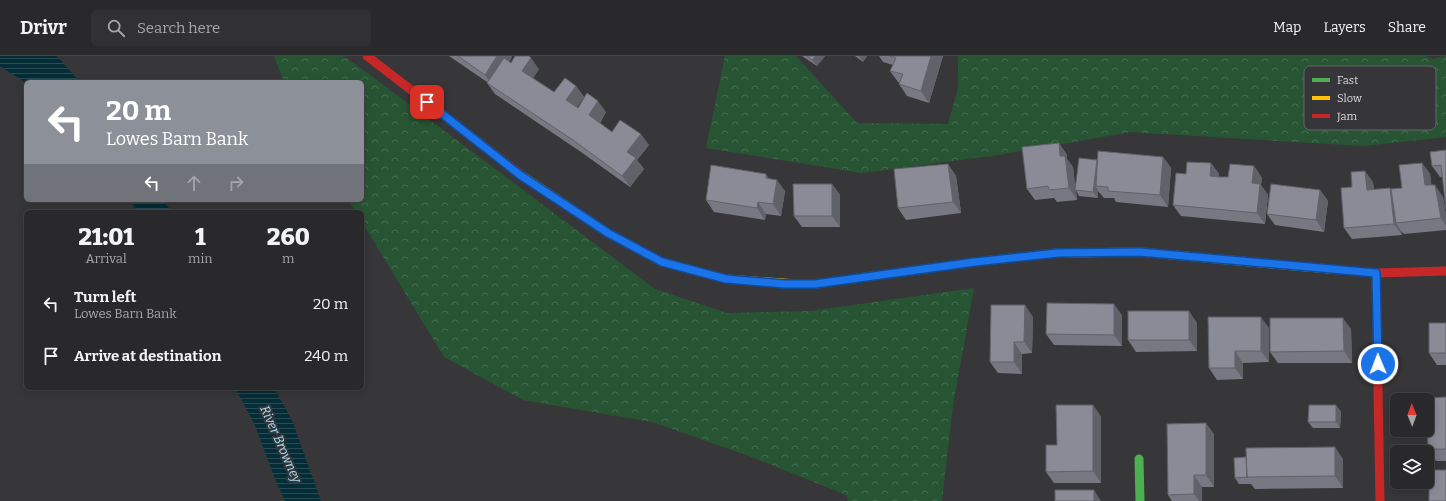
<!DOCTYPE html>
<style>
:root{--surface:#29292b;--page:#313133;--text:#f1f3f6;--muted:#a5a6a9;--line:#454547}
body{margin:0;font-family:Bitter,serif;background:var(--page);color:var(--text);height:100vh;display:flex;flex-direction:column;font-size:15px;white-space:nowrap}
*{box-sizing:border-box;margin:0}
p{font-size:13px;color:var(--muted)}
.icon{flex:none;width:22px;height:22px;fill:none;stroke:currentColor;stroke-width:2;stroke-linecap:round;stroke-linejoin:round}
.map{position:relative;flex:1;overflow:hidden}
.side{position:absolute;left:24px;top:154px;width:340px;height:180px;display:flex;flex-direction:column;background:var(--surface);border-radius:6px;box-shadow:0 2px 10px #0003,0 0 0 1px var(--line)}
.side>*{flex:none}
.top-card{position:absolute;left:24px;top:24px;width:340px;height:122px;border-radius:6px;box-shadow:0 2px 10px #0003,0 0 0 1px var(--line);background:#8c9099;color:#fff;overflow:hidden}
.needle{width:26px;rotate:359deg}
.tools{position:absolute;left:1390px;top:337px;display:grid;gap:8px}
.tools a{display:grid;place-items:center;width:44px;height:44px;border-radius:6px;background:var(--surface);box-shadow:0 2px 10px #0003,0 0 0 1px var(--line);font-size:20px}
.pin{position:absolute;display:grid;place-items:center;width:34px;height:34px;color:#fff;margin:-17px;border-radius:8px;box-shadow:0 2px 6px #0006}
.me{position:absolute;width:44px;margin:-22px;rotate:359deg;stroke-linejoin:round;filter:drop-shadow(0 0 3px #0008)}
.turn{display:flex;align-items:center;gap:14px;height:84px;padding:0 16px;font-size:18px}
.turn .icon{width:52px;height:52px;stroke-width:2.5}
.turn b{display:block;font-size:28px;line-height:34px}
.lanes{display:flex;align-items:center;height:38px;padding:0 16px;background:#0003;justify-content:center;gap:20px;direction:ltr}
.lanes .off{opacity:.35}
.eta{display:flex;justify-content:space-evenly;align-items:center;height:68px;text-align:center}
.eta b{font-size:24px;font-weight:800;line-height:28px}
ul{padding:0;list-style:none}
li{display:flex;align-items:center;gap:12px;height:52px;padding:0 16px}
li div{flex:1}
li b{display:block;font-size:15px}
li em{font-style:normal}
header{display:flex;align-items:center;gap:24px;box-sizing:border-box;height:56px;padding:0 20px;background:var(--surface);border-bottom:1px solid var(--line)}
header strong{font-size:19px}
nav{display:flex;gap:22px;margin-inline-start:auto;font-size:14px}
.search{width:280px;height:36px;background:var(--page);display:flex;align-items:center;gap:10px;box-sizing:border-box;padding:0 14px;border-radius:6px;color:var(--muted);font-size:15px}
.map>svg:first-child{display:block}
</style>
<header>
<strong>Drivr</strong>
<div class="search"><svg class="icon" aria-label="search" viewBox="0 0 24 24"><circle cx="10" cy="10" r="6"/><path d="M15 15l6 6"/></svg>Search here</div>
<nav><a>Map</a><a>Layers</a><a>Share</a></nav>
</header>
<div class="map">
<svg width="1446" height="445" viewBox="0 0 1446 445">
<defs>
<pattern id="forest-crowns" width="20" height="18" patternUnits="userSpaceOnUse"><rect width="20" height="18" fill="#275534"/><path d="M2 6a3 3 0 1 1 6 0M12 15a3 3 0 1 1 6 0" fill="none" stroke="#466d51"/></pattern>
<pattern id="water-rules" width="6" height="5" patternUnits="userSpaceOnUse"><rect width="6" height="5" fill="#052d38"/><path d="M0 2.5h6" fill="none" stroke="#294b54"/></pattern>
</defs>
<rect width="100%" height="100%" fill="#373739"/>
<path fill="url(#forest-crowns)" d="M274 0H343L366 16 655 233 727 257 811 255 974 232 953 349 942 445H848L846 439 749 400 652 366 523 344 444 301 362 166V156H356L348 144H362V26H284Z
M725 0H796L857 67 948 68 958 32V0H1425L1433 3 1446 0V81L1363 90 1131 76 998 99 862 117 706 92Z"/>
<path fill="url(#water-rules)" d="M0 0H57L80 26 26 27 0 10Z
M130 144H163L172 156H137Z
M235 332H274L292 364 321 445H285L275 423 254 367Z"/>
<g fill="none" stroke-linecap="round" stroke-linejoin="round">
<path stroke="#4caf50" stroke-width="9" d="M797 228H815L975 206 1057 197H1070
M1139 403 1140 445"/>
<path stroke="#ffc107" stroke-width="9" d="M524 121 608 177 662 206 726 223 797 228
M1070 197 1140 196 1329 213"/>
<path stroke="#c62828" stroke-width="9" d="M367 0 524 121
M1329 213 1376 217 1446 215
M1376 217 1380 445"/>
</g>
<path fill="#787883" d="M449 0H511L512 1 509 6 511 7 539 13 533 22 554 36 576 30 584 41 577 51 606 56 600 67 612 76 649 89 637 104 644 113 630 131 581 96 495 38 487 27V26Z
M802 0H825L817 10Z
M855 0H867L863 6Z
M879 0H943L929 47 907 40 899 28 900 27 898 26 890 15 893 9 883 6Z
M1059 87 1067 99V103L1073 111 1075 132 1097 104 1098 105 1163 101 1171 112 1168 151 1116 146 1114 142H1104L1098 135V142L1079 140 1076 134 1077 144 1057 146 1054 142 1035 144 1027 133Z
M1446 94 1443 121H1440L1432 110Z
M1211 107 1219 118V121H1228L1254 110 1262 122 1261 129 1268 139 1265 168 1181 160 1173 149Z
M1422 107 1430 118 1431 129 1443 141 1446 159V174L1404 178 1401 175 1402 179 1352 183 1344 172 1352 131 1373 126 1374 134 1390 132 1392 135 1402 132Z
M948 108 956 120 961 157 906 164 898 152Z
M770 123 785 135 781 160 766 158 765 164 714 156 706 144Z
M832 128 840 139V171H802L794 160Z
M1320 134 1328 145 1324 176 1275 169 1267 158Z
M1122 259V290L1054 289 1046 278Z
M1033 261 1032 297 1022 298V318L998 317 990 306Z
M1197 267V295L1136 296 1128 284Z
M1446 267V309H1437L1429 297Z
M1269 272V306L1243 307V323L1217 324 1209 312Z
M1351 273 1352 307H1278L1270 296Z
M1446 341V405H1436L1428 393Z
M1093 349 1101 361V427H1054L1046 416 1057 389Z
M1336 349 1341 356 1340 372H1313L1308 366Z
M1214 378V431H1202V445H1172L1168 439Z
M1343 403V432L1255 433 1251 428H1239L1235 422Z"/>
<path fill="#61616a" d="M497 0H511L512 1 493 30 485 19Z
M816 0H825L817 10 812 4Z
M859 0H867L863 6Z
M931 0H943L929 47 921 35Z
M531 2 539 13 530 27 522 15Z
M576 30 584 41 574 56 566 44Z
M598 45 606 56 597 70 589 59Z
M641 78 649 89 637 104 644 113 630 131 622 120 627 96Z
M1059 87 1067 99V103L1073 111 1077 144 1069 132 1060 100Z
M1163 101 1171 112 1168 151 1160 139Z
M1097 104 1101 111 1096 130 1098 135V142L1093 136Z
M1211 107 1219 118 1218 131 1210 120Z
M1422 107 1430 118 1433 140 1425 129Z
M948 108 956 120 961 157 953 146Z
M1254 110 1262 122 1261 129 1268 139 1265 168 1257 157 1252 127Z
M1365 115 1373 126 1375 146 1367 134Z
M766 118 774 130 766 122Z
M777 124 785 135 781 160 773 148Z
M832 128 840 139V171L832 160Z
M1435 129 1443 141 1446 159V170L1441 162Z
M1390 132 1398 144 1396 167 1401 175 1402 179 1394 168Z
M1320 134 1328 145 1324 176 1316 164Z
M758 146 766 158 765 164 757 152Z
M1114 248 1122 259V290L1114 279Z
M1025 249 1033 261 1032 297 1024 286Z
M1189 255 1197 267V295L1189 284Z
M1261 261 1269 272V306L1261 295Z
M1343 262 1351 273 1352 307 1344 295Z
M1014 286 1022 298V318L1014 306Z
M1235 295 1243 307V323L1235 312Z
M1093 349 1101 361V427L1093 415Z
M1336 349 1341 356 1340 372 1336 366Z
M1206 367 1214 378V431L1206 419Z
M1335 391 1343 403V432L1335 420Z
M1194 419 1202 431V445H1199L1194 438Z
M1094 434 1101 445H1094Z"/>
<path fill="#8b8b98" stroke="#61616a" d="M458 0H497L485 19Z
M515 0H529L531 2 522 15 554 36 565 22 576 30 566 44 578 52 587 37 598 45 589 59 612 76 620 64 641 78 627 96 636 102 622 120 573 84 487 27 504 2 511 7Z
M807 0H816L812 4Z
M890 0H931L921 35 899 28 903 18 890 15 896 2Z
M1059 87 1060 100H1065L1069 132 1049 134 1048 130 1027 133 1022 91Z
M1446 94V153L1441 109 1432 110 1430 96Z
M1098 95 1163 101 1160 139 1108 135V131L1096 130Z
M1079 102 1097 104 1093 136 1075 134Z
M1187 106 1211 107 1210 120 1220 121H1228L1230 108 1254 110 1252 127 1260 128 1257 157 1173 149 1176 117 1186 118Z
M1422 107 1425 129H1435L1441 162 1396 167 1391 133 1402 132 1399 109Z
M948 108 953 146 898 152 894 113Z
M711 109 766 118V122L777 124 773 148 758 146 757 152 706 144Z
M1365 115 1367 134 1390 132 1394 168 1344 172 1341 132 1352 131 1351 116Z
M793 128H832V160H794Z
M1271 128 1320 134 1316 164 1267 158Z
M1047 247 1114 248V279L1046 278Z
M991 249H1025L1024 286H1014V306H990Z
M1128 255H1189V284H1128Z
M1208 261H1261V295H1235V312H1209Z
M1270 262H1343L1344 295 1270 296Z
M1429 267H1446V297H1429Z
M1446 341V393H1428L1427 342Z
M1056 349H1093V415L1046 416V389H1057Z
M1309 349H1336V366H1308Z
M1206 367V419H1194V438L1168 439 1167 368Z
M1335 391V420L1247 421 1246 392Z
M1246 401 1247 421H1248L1235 422 1234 402Z
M1429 414H1446V445H1429Z
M1055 434H1094V445H1055Z"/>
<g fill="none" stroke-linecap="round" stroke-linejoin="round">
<defs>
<path id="route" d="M427 46 520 119 608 177 662 206 726 223 784 228H815L975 206 1058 197 1140 196 1376 217 1378 308"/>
</defs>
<use href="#route" stroke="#114b97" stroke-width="10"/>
<use href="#route" stroke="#1a73e8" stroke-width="7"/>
</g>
<g text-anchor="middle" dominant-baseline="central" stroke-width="4" stroke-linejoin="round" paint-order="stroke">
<g font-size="13" font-style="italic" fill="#a4e2f8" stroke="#36363a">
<text transform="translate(281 388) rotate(66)">River Browney</text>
</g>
</g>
<rect x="1304" y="10" width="132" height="64" rx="6" fill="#36363a" stroke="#67676b" stroke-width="1"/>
<rect x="1312" y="22" width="18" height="4" fill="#4caf50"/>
<rect x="1312" y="40" width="18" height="4" fill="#ffc107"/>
<rect x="1312" y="58" width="18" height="4" fill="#c62828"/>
<g font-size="11" fill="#d9d9dc">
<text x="1337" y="28">Fast</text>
<text x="1337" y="46">Slow</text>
<text x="1337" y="64">Jam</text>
</g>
</svg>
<div class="tools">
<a><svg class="needle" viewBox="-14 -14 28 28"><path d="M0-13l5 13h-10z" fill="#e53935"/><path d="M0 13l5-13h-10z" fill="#a5a6a9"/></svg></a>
<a><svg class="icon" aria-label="layers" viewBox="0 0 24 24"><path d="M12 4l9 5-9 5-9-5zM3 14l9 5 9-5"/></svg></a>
</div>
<div class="pin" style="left:427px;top:46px;background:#d93025"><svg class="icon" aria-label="arrive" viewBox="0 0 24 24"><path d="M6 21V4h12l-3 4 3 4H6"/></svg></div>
<svg class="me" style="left:1378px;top:308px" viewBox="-20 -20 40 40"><circle r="17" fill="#1a73e8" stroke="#fff" stroke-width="3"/><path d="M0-11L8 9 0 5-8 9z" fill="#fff"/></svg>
<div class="top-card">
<div class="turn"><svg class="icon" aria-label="left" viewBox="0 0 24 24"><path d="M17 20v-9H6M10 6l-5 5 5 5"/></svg><div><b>20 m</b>Lowes Barn Bank</div></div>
<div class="lanes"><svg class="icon" aria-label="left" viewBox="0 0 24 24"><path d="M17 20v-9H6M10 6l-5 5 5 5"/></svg><svg class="icon off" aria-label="ahead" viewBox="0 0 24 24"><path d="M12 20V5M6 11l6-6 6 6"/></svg><svg class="icon off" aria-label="right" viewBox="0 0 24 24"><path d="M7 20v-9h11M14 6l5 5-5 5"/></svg></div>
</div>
<section class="side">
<div class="eta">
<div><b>21:01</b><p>Arrival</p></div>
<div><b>1</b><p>min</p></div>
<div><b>260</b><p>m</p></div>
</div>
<ul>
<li><svg class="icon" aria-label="left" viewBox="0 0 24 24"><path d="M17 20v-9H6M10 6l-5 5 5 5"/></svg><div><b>Turn left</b><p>Lowes Barn Bank</p></div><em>20 m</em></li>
<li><svg class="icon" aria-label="arrive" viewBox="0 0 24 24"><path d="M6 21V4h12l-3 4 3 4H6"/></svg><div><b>Arrive at destination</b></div><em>240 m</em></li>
</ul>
</section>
</div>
